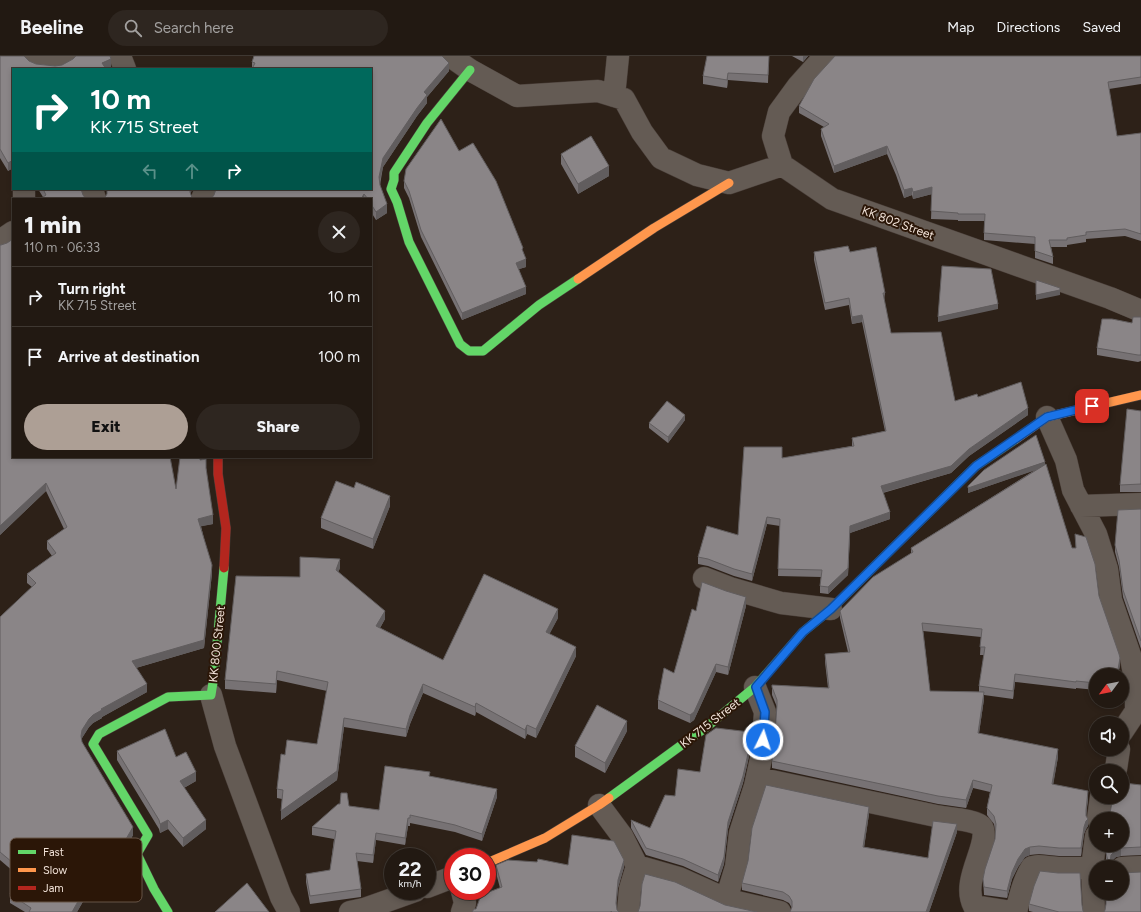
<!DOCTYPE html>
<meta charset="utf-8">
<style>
:root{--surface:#221912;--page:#2e2620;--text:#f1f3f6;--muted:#a2a09f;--line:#3f3832;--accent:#ad9f95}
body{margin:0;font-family:Figtree,sans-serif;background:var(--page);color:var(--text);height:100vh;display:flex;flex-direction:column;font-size:15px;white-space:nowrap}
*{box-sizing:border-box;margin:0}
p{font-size:13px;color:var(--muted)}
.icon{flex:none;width:22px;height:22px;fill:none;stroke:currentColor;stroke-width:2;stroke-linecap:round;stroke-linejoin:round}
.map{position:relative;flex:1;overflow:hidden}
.panel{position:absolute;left:12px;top:142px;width:360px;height:260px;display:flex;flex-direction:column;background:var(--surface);border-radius:0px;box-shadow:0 2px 6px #0003,0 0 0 1px var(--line)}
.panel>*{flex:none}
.top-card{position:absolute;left:12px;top:12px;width:360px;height:122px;border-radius:0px;box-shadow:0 2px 6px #0003,0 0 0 1px var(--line);background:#00695c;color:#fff;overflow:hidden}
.needle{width:26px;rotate:238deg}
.controls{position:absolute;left:1089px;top:612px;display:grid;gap:8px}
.controls a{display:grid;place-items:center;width:40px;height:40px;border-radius:50%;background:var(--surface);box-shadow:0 2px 6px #0003,0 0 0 1px var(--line);font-size:20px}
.speed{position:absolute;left:384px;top:792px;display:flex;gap:8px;font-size:20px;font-weight:700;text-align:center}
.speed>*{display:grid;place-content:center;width:52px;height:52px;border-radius:50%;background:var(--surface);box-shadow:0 2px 6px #0003,0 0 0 1px var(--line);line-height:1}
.speed small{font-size:10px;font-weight:400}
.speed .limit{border:6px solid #d22;background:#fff;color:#111}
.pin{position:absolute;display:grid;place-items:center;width:34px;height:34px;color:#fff;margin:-17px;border-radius:8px;box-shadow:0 2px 6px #0006}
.me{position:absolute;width:44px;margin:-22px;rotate:4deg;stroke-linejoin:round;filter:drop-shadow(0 0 3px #0008)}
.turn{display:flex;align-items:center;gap:14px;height:84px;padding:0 12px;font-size:18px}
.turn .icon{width:52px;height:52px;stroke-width:2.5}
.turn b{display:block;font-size:28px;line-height:34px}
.lanes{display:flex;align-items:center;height:38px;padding:0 12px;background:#0003;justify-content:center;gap:20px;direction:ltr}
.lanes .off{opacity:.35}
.round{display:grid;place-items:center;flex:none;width:42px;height:42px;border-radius:21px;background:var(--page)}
.overview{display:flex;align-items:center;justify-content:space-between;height:68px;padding:0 12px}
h1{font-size:24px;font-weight:800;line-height:30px}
.button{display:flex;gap:8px;margin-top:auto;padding:8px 12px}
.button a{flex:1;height:46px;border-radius:24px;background:var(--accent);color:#111;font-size:16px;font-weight:800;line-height:46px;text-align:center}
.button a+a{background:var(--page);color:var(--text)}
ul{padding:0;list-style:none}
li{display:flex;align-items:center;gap:12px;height:60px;padding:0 12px;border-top:1px solid var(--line)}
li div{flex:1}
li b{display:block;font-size:15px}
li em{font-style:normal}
header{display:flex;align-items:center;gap:24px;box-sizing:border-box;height:56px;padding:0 20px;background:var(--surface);border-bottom:1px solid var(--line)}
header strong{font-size:19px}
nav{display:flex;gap:22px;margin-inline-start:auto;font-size:14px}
.search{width:280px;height:36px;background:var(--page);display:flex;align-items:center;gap:10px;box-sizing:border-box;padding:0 14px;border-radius:22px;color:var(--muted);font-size:15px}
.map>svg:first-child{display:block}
</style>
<header>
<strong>Beeline</strong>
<div class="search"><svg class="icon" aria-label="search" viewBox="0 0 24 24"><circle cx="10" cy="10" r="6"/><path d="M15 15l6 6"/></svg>Search here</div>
<nav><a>Map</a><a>Directions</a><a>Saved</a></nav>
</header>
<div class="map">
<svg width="1141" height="856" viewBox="0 0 1141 856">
<rect width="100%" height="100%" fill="#2d2118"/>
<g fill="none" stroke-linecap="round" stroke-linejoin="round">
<defs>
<path id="street" d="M33 0 37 4 56 6 67 0
M120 0 125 13
M450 0 470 14 517 40 598 35 624 43 642 76 661 102 697 119 729 127 782 109
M825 0 798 30 779 56 773 80 782 109 832 143 1110 242 1141 255
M614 40 618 0
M92 133 95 143
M24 143V133
M202 143 206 133
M0 185 13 176
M1047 361 1066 404 1073 434 1096 478 1107 513 1111 544 1131 602 1136 628V655L1122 676
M1081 450 1141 448
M704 522 730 532 781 547 831 553
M211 639 225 690 281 841 289 856
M1114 715 1116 713 1119 693
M757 722C816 734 876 747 936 760 945 762 978 764 982 771 991 788 960 824 974 850L1012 856
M599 749 622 780 637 810 630 833 628 856
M1098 763 1101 741
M637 810 679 822 728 844 780 856
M1122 812 1141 811
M427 831 453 821
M728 844 729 834 736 811 740 777 755 730 762 698 765 656 755 631
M350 856 364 853 415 835
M462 856 465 847 462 835
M1016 856C1020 841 1023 825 1032 811L1038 810 1058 812H1096
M1094 856 1092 812 1096 780"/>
<path id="fast" d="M470 14 427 67 394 117V124L391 133 397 146 409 186 460 288 469 295H483L539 249 578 223
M609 742 709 669 755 631 803 576 831 553 976 410 1016 383
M168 856 154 833 137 798 148 779 93 688 99 678 168 641 211 639 214 620 224 512"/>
<path id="slow" d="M578 223 654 172 729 127
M1016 383 1047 361 1141 339
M487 807 545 782 599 749 609 742"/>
<path id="jam" d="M218 401V418L226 472 224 512"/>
</defs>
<use href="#street" stroke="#493e38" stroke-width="23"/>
<use href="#fast" stroke="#493e38" stroke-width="10"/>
<use href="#slow" stroke="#493e38" stroke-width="10"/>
<use href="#jam" stroke="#493e38" stroke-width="10"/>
<use href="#street" stroke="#645b54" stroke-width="22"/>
<use href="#fast" stroke="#63d668" stroke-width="9"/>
<use href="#slow" stroke="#ff974d" stroke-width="9"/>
<use href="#jam" stroke="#b3261e" stroke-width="9"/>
</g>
<path fill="#777274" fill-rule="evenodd" d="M0 0 29 5 36 8 55 10 111 11 13 13V112L8 115 0 102Z
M769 0 768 27 728 24 727 32 703 28V20Z
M792 0H808L803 6Z
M1141 0V28L1109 33 1117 80 1141 77V185L1125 180 1086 183V186L1067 189V191H1051L1053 201V208L1035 202V188L984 184V165H958V164L931 163 932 138 913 143 912 139 904 142 896 119 887 98 834 117 821 80V73L824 71 799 57V50L834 1Z
M252 6 449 15 427 41V47L417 60 383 111 380 129 387 157 376 164 371 156V143H211L371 133 252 13Z
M459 95 523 197 526 211 519 213 526 238 462 264 421 181 409 142 404 132V125Z
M561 98 609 120 578 138 561 108Z
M38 133H81L43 141Z
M7 187 176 433 200 404 206 412 213 468 201 470 212 517 204 592 136 612 147 636 102 661V662L93 667 89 671 82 682V686L133 779 126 792V794L136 824 105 844 93 828 77 856H25L10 847V838L21 822 0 804V561L32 531 27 527V518L52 500 47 493V485L64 473 46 435 0 479V189H1Z
M814 196H850L885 237 884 244 891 277 955 345 978 341 1028 359 969 400 951 417 883 437 890 463 850 477 848 519 828 538 820 537V530L821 521 778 520 780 470 767 468 752 525 734 520 708 510 698 508V501L738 479 782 402 852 390V382L885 375 862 266 852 268 849 249 825 254 814 204Z
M1141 261V305L1138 306 1097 299V292Z
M1141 355V436H1120V429Z
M685 364 668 387 649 372V367Z
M1045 409 1072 492 1099 540 1120 609 1118 619H1096V634L1076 632V633L1015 626 1013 643 984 639V643L979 677 1058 701 1053 728 1088 743 1086 758 1088 770 1086 773 1084 778 1081 800H1059L1039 798 1030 799 1025 801 1018 811 1012 823 1007 842 984 839 983 823 995 783V774L994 768 987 759V752L990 736 973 732 966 752 938 748 772 712V705L774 691 777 654V651L772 639V629L828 632 825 606V598L848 596 840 562V555L911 498V492L1035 414 968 437V430ZM923 575 981 581 980 599H984L979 630V636L930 635Z
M390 450 373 493 321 472V462Z
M1141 453V593L1123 541 1119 511 1115 496V489Z
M340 512 338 516 385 563 380 572 443 604 558 562 549 578 576 600 536 682 527 678 525 683 476 656 475 660 423 637 410 668 406 681 344 671 337 724 281 764 282 743 277 742V733L285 699 317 688 327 635 277 624 276 637 225 633V624L300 521Z
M746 550 728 619 716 616 694 664 690 667 658 653V644L674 617 696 555Z
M627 675 605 717 575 701V690Z
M750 684V696L743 727 728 773 724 808 718 826 683 810 646 799 631 772V764L650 772 675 740 700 716Z
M117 695 176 701 196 725 184 732 206 773 183 791 168 773 160 777 159 773 117 704Z
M430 720 497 741 482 785 455 776 410 767V770H408L405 789 376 784 373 807 357 805 361 833V841L310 848 306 826V818L330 814 334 783 312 779V771L349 750 379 754Z
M1141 729V799L1121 800 1116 801 1107 809 1106 804V797Z
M869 758 864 791 928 802 957 776 929 856H790L792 852 789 847 783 844 742 834V827Z
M496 809H568L624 811 618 832 616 850 617 854 619 856H472L476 853 500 832 496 817Z
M1029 848 1082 849 1083 855 1084 856H1033L1029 855Z"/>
<path fill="#615d5e" d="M803 0H808L803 6Z
M111 3V11L107 13H102V7Z
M449 7V15L427 41V47L417 60 383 111 379 129V121L383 102 424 36Z
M728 17V24L727 32V24Z
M887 90V98L834 117V110Z
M13 104V112L8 115V107Z
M609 110V120L578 138V128Z
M932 131V138L913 143V136Z
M912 132V139L904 142V134Z
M190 133H193L190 138V143Z
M364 138V143H361Z
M387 148V157L376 164V156Z
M526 203V211L516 214V207Z
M526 231V238L462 264V257Z
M1060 234V239L1036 244V239Z
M998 248V253L938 266V261Z
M862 259V266L852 268V261Z
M1028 352V359L969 400 951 417 881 437V430L969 393Z
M685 359V364L668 387V381Z
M1045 406V411L968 437V432Z
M46 427V435L0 479V470Z
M390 440V450L373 493V483Z
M890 456V463L850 477 848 519 828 538V531L850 470Z
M213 459V468L198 471V463Z
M767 461V468L752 525V518Z
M340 503V512L336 522V514Z
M212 509V517L204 592 132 613V605Z
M746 541V550L728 619V611Z
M558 553V562L546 585V576Z
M385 555V563L376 579V570Z
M576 591V600L536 682V673Z
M1120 602V609L1118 619H1117Z
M716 608V616L694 664 690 667V659Z
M277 615V624L276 637V628Z
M1015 618V626L1013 643V635Z
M147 628V636L102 661V662L93 667 89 671 82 682 81 688V680L82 674 89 663 93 659 101 653Z
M423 628V637L410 668 406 681V673L410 659Z
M984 636V643L978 684V677Z
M476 647V656L475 660V651Z
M344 662V671L337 724 281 764V755Z
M627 665V675L605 717V707Z
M527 669V678L525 683V674Z
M750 676V696L743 727 728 773 724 808 718 826V819L728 766Z
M1058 693V701L1052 736V728Z
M196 716V725L180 734V725Z
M973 724V732L966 752V744Z
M497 733V741L482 785V778Z
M1088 735V743L1086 762V754Z
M869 751V758L863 799V791Z
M408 762V770L405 789V782Z
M1088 763V770L1086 773 1084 778 1081 800V792L1084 771 1086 765Z
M168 764V773L160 777V768Z
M206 764V773L183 791V782Z
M957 768V776L929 856H926Z
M133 771V779L126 792 125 798V790L126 783Z
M376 777V784L373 807V799Z
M1030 791V799L1025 801 1018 811 1012 823 1007 842V835L1012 816 1018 803 1025 793Z
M1121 792V800L1116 801 1111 806 1110 811V806L1111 799 1116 794Z
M624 804V811L618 832 616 855 618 824Z
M136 815V824L105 844V836Z
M93 819V828L77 856H72Z"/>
<path fill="#8a8587" stroke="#615d5e" d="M0 0H24L29 5 36 8 55 10 62 9 73 3 76 0H110L111 3 102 7 106 13H13V104L8 107 0 93Z
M254 0H442L449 7 424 36 427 39 417 52 383 102 379 121 380 129 387 148 376 156 371 148V143H368L364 138 361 143H211L214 139 216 133H371V13H252L255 7 252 6Z
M707 0H769L768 19 728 17 727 24 703 20Z
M835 0H1141V21L1108 26 1117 80 1141 77V178L1125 173 1086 176V179L1067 182V184H1049L1053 201 1035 195V181L984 177 985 158H958V157L931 155 932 131 913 136 912 132 904 134 896 112 887 90 834 110 821 73 829 68 799 50 814 23Z
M441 63 459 95 473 87 496 125 523 192 522 193 526 203 516 207 526 231 462 257 421 174 409 135 404 125 406 113Z
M591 80 609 110 578 128 561 98Z
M43 133H81L83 139 86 143H40L46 139Z
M107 133H190V136L192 142 193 143H104L107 138Z
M13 183V401H170L176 433 180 401H200V404L206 403V412L213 459 198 463 212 509 204 584 132 605 147 628 101 653 102 654 93 659 89 663 82 674 81 680 82 686 133 771 126 783 125 790 126 796 136 815 105 836 93 819 72 856H29L31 852 10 838 24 816 0 796V561L36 527 27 518 56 497 47 485 67 471 46 427 0 470V189H1L7 187Z
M848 190 850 196 876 191 885 237H883L891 277 941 276 955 345 977 338 978 341 1021 326 1028 352 969 393 951 410 881 430 890 456 850 470 848 512 828 531 820 530 822 514 778 513 780 463 767 461 752 518 734 513 708 503 698 501 707 470 738 479 744 391H782V402L854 390 852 382 886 375 862 259 852 261 849 242 825 247 814 196Z
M942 210 991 213 998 248 938 261Z
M1036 224 1060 232V234L1036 239Z
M1133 261H1141V299H1138L1097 292 1102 263H1112L1132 267Z
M667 345 685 359 668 381 649 367Z
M1127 353 1141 355V428L1120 429Z
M1036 379 1045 406 968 432V430L984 414Z
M1046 408 1072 492H1076L1075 478 1086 481 1095 508 1099 540 1119 598 1120 602 1117 619H1096V627L1076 625V626L1015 618 1013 635 979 630 985 591H980L982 573 922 567 930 635 984 636 978 677 1058 693 1052 728 1088 735 1086 754V760L1088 763 1086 765 1084 771 1081 792H1059L1039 790 1030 791 1025 793 1018 803 1012 816 1007 835 984 831 983 823 985 813 995 783 996 768 994 760 987 752 992 729 973 724 966 744 938 740 772 705 774 691 777 649V644L772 631V629L829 632 825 598 850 596 840 555 873 521 913 496 911 492Z
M336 425 354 432 356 426 390 440 373 483 321 462Z
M1141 453V585L1123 534 1119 504 1115 489 1118 454Z
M300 501 340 503 336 514 385 555 376 570 443 604 484 518 558 553 546 576 576 591 536 673 527 669 525 674 476 647 475 651 423 628 410 659 406 673 344 662 337 715 281 755 283 734 277 733 281 698 285 699 287 684 317 688 328 626 277 615 276 628 225 624 236 520 300 521Z
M702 526 726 535 746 541 728 611 716 608 694 656 690 659 658 644 664 612 674 617 692 553 696 555Z
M597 649 627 665 605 707 575 690Z
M716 672 750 676V689L743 720 728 766 724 801 718 819 683 803 646 792 631 764 650 772 665 739 675 740 678 713 700 716 706 679Z
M165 673 176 701 186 696 196 716 180 725 206 764 183 782 168 764 160 768 159 764 117 695Z
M385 710 430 716 429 720 497 733 482 778 455 769 410 759V762H408L405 782 376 777 373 799 356 797 361 833 310 840 306 818 330 814 336 775 312 771 338 748H340L341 737H347L349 750 379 754Z
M1124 727 1141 729V791L1121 792 1116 794 1111 799 1110 806 1111 811H1107L1108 805 1106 797 1107 789H1122V763H1108L1110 757 1113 741H1122V736L1123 737Z
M766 729 869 751 863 791 928 802 933 765 957 768 926 856H790L792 851V845L789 840 783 836 742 827 748 805 752 772Z
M572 779 614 785 624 804 618 824 616 847 617 854 619 856H612L611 855V856H472L474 853H476L481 839 502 831 496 809 508 804 537 806 538 803 568 809Z
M1040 815 1058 817H1080L1082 849 1083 855 1084 856H1059L1029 848 1034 830Z
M1141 816V856H1104L1105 854 1106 848V837H1122V817Z
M645 818 675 826 725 849 757 856H638L640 850 642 828Z
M247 827 269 856H215Z"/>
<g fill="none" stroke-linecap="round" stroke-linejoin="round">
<defs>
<path id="route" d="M763 684 765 656 756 631 803 576 831 553 976 410 1047 361 1092 350"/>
</defs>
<use href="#route" stroke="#114b97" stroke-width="10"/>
<use href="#route" stroke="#1a73e8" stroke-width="7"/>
</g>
<g text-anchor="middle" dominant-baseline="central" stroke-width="4" stroke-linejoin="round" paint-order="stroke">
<g font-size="12" fill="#f2e3d9" stroke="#2b1607">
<text transform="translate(898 167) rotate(20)">KK 802 Street</text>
<text transform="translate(217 588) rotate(-84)">KK 800 Street</text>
<text transform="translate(710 667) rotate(-38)">KK 715 Street</text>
</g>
</g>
<rect x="10" y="782" width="132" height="64" rx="6" fill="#2b1607" stroke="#675446" stroke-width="1"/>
<rect x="18" y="794" width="18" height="4" fill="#63d668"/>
<rect x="18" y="812" width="18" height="4" fill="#ff974d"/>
<rect x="18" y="830" width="18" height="4" fill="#b3261e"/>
<g font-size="11" fill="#f2e3d9">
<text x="43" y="800">Fast</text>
<text x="43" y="818">Slow</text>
<text x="43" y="836">Jam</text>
</g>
</svg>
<div class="controls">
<a><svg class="needle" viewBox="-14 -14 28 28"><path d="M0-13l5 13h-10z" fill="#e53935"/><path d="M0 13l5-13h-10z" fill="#a2a09f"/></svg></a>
<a><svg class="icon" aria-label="sound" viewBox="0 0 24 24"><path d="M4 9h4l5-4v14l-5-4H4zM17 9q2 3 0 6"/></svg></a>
<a><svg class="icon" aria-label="search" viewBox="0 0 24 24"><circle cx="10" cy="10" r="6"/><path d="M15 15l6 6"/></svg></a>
<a>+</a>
<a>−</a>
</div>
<div class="speed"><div>22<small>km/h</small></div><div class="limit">30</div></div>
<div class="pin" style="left:1092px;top:350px;background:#d93025"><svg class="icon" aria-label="arrive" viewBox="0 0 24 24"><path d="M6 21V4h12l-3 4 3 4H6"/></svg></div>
<svg class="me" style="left:763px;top:684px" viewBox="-20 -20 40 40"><circle r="17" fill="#1a73e8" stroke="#fff" stroke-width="3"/><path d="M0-11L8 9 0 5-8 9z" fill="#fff"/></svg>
<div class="top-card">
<div class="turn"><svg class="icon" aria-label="right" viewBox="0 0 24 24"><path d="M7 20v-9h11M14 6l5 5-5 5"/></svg><div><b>10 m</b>KK 715 Street</div></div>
<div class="lanes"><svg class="icon off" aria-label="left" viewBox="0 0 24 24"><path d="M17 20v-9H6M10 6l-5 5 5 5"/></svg><svg class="icon off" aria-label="ahead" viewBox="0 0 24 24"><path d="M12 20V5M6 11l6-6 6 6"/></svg><svg class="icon" aria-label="right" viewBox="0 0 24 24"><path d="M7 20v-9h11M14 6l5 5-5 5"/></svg></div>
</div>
<section class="panel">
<div class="overview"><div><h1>1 min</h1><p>110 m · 06:33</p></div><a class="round"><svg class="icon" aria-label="close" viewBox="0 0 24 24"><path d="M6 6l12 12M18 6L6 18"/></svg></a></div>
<ul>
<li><svg class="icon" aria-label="right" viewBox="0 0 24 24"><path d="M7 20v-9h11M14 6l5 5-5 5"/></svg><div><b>Turn right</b><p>KK 715 Street</p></div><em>10 m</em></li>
<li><svg class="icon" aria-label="arrive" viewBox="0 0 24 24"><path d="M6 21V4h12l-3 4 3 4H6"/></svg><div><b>Arrive at destination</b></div><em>100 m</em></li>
</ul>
<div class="button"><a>Exit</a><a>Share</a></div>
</section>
</div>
